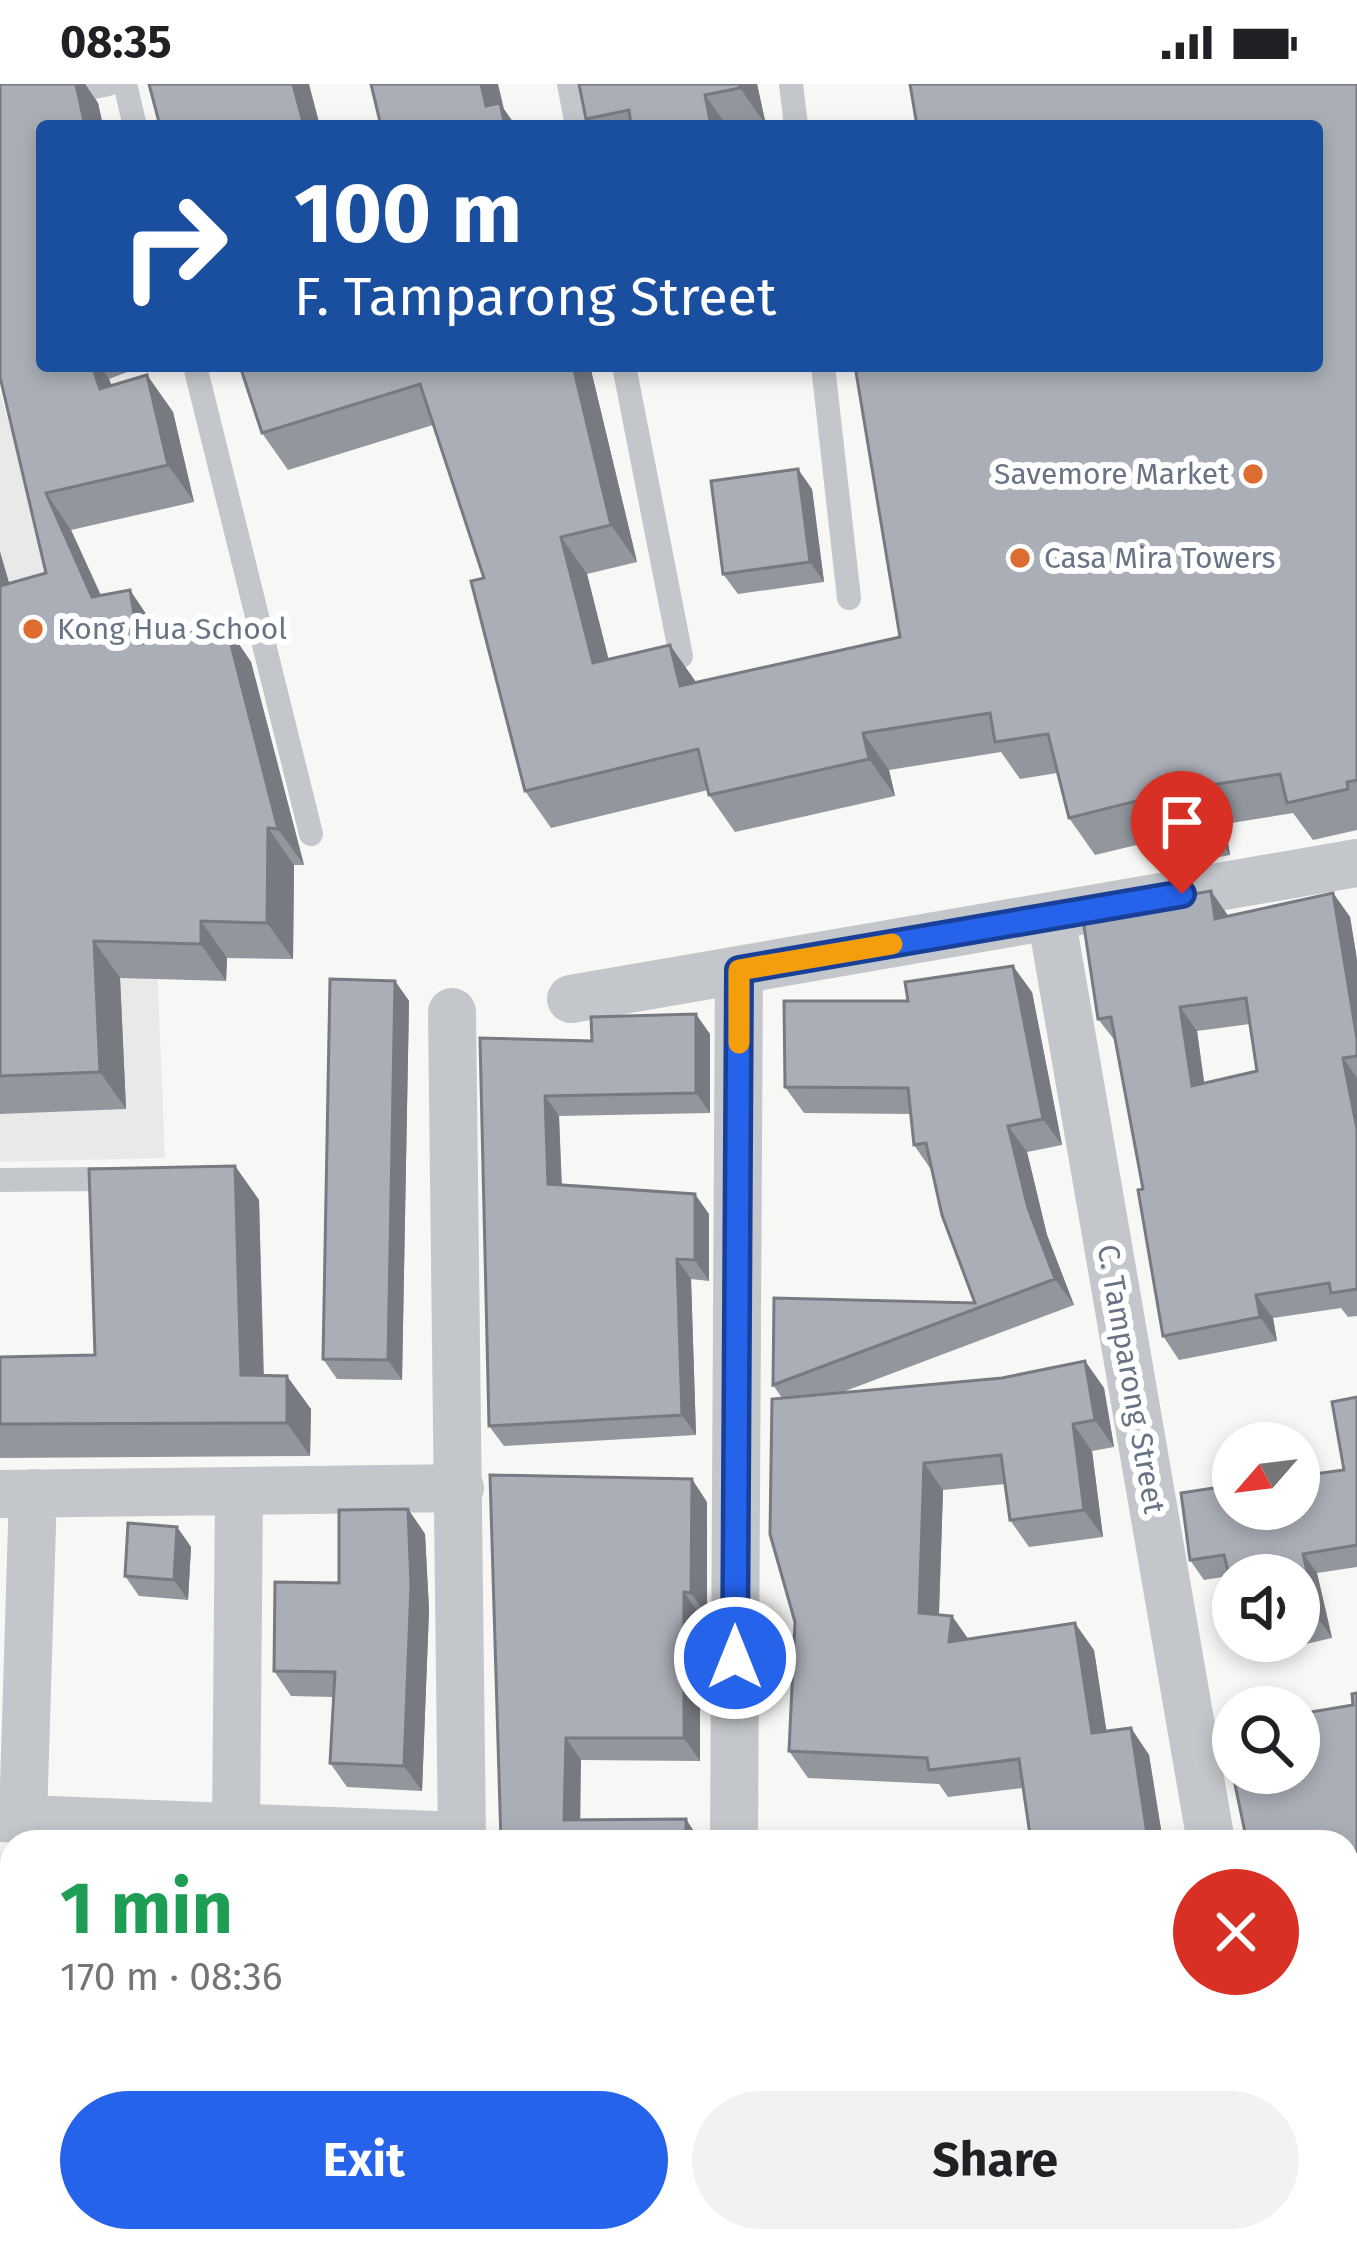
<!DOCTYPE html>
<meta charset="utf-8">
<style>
:root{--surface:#fff;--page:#f2f2f2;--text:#202124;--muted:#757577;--accent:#2563eb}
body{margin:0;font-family:"Fira Sans",sans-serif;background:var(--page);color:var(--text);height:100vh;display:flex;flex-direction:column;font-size:45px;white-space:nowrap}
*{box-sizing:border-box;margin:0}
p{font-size:39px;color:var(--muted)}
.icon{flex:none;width:66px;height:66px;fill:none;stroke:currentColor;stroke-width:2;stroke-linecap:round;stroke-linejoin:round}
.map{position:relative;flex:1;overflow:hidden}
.panel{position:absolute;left:0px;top:1746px;width:1359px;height:423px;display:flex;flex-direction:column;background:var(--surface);border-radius:36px 36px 0 0;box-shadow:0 6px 18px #0003}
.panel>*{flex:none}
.top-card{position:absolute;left:36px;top:36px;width:1287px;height:252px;border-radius:12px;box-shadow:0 6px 18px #0003;background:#1a4fa0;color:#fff;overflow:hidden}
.needle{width:78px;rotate:242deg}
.buttons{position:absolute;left:1212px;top:1338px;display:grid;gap:24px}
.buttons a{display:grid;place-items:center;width:108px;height:108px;border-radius:50%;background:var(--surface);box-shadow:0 6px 18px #0003;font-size:60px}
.pin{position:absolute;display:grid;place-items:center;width:102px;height:102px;color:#fff;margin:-123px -51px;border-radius:50% 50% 50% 0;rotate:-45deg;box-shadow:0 0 12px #0007}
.pin .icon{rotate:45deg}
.me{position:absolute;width:132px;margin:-66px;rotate:0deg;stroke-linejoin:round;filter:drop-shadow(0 0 9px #0008)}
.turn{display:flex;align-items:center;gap:42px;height:252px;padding:0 60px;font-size:54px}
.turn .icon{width:156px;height:156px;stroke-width:2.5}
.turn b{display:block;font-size:84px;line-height:102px}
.round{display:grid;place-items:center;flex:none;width:126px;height:126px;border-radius:63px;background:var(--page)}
.head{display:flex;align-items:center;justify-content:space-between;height:204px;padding:0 60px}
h1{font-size:72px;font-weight:700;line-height:90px;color:#1e9e55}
.cta{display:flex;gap:24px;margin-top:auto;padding:24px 60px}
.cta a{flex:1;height:138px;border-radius:72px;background:var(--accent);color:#fff;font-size:48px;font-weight:700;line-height:138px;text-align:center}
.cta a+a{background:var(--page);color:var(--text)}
.status{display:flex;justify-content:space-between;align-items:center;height:84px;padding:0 60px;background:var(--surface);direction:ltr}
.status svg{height:33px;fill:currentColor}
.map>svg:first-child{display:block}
</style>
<div class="status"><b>08:35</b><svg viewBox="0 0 49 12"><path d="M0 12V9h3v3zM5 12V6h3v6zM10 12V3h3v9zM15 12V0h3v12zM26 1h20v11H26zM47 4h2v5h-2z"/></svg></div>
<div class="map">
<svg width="1357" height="2167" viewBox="0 0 1357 2167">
<rect width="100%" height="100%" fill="#f7f8f5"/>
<path fill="#e8e9e8" d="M0 308 134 782 153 784 165 1074 0 1078Z"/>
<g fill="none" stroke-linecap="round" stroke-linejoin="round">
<path stroke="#c3c6ca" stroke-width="24" d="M125 0 135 42
M569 0 577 42
M791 0 796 42
M0 24 108 0
M195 282 311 750
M624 282 681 572
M823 282 849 514
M0 1096 100 1095"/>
<path stroke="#c3c6ca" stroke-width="48" d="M1051 832 1211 1758
M571 915 1357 779
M452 928 462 1758
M0 1410 460 1404
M0 1734 462 1752
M23 1735 33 1409
M236 1745 239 1407
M734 1758 739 887
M0 1948 12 1949
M0 2132H12
M1281 2157 1283 2167
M259 2167V2157
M465 2167V2157
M724 2167 725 2157"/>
</g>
<path fill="#92969d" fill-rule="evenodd" d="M0 0H85L98 19 103 42H42V282H143L109 295 112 302 147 291 173 328 194 418 71 446 101 511 155 543 158 556 226 541 251 578 304 781H294L293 875 227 874 226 897 120 894 126 1025 0 1030V468L9 499 46 489Z
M757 0 766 41 591 42 586 35Z
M1357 0V746L1313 756 1293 729 1225 740 1230 771 1166 783 1149 758 1095 771 1069 734 1057 689 1020 695 1001 668 889 686 895 712 735 748 709 711 708 706 551 744 525 707 484 494 433 341 288 386 262 349 240 282H590L637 478 587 490 608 575 696 598 900 553Z
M812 405 824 498 738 510 723 490Z
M1211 807 1228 832 1333 809 1350 833 1357 876V1232L1348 1233 1341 1224 1273 1234 1277 1257 1179 1276 1163 1252 1143 1105 1116 958 1098 935ZM1250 940 1257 987 1204 999 1197 947Z
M395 897 409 917 402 1296 337 1295 323 1275Z
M1032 908 1062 1061 1027 1068 1047 1151 1074 1221 840 1309 1002 1294 1085 1277 1104 1304 1114 1363 1092 1367 1103 1453 1029 1463 1010 1436 1005 1400 943 1406 939 1531 952 1532 968 1555 1094 1566 1106 1647 1131 1644 1149 1671 1163 1758H1031L1023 1704 948 1713 939 1700 808 1694 789 1667 795 1538 782 1314 773 1301 975 1219 932 1087 914 1061 910 1030 804 1029 785 1003 908 917Z
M710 950V1029L559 1032 562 1101 709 1130V1197L691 1195 696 1351 504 1362 489 1342 480 954 592 957Z
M235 1082 259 1116 264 1291 311 1325 310 1372 0 1374V1273L95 1271Z
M1357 1313V1483L1317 1489 1332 1554 1258 1571 1248 1557H1299V1491L1229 1492 1204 1496 1190 1476 1344 1386Z
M707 1418V1531H700V1677L581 1676 501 1758Z
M408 1425 425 1450 429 1526 422 1707 347 1703 330 1679 333 1613 291 1612 274 1587 339 1499Z
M177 1443 191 1463 188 1516 139 1512 125 1492Z
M0 1800H12V1921L0 1920Z
M0 1998 12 1999V2064L0 2063Z
M596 2157H693V2167H603Z"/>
<path fill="#777a80" d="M76 0H85L98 19 103 42H85Z
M293 0H309L320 42H304Z
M481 0H498L504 25 516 42H500L486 22Z
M739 0H757L766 41 740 4Z
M705 11 727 42H711Z
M92 282H100L109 295 126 342 100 305Z
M573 282H590L637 478 611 441Z
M147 291 173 328 194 418 168 381Z
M798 385 812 405 824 498 810 478Z
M46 409 71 446 118 550 92 513Z
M561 453 587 490 619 616 593 579Z
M0 468 21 540 0 509Z
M130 506 155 543 165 597 139 560Z
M226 541 251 578 304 781 278 745Z
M670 561 696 598 680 602Z
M863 649 889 686 895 712 869 675Z
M1199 703 1225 740 1230 771 1204 734Z
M268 744 294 781 293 875 267 839Z
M1211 807 1227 830 1232 859 1215 835Z
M1333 809 1350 833 1357 876V955Z
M201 837 227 874 226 897 201 860Z
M94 857 120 894 126 1025 100 988Z
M1013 882 1032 908 1062 1061 1043 1035Z
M395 897 409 917 402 1296 388 1276Z
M1180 923 1197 947 1208 1026 1192 1002Z
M696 930 710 950V1029L696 1009Z
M1343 974 1357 994V1045Z
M545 1012 559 1032 562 1120 548 1100Z
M1008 1042 1027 1068 1047 1151 1074 1221 1055 1195 1028 1124Z
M235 1082 259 1116 264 1324 241 1291Z
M695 1110 709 1130V1197L695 1176Z
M677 1175 691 1195 696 1351 682 1331Z
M1256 1211 1273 1234 1277 1257 1260 1233Z
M1085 1277 1104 1304 1114 1363 1095 1336Z
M287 1292 311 1325 310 1372 287 1339Z
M1073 1340 1092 1367 1103 1453 1084 1426Z
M924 1379 943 1406 938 1556 919 1529Z
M692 1395 707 1418V1531L691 1509Z
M408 1425 425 1450 429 1526 422 1707 404 1682Z
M177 1443 191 1463 188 1516 174 1496Z
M1303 1470 1317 1489 1332 1554 1318 1534Z
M684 1508 700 1531V1677L684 1654Z
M952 1532 971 1559 949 1558Z
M1075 1539 1094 1566 1111 1676 1092 1649Z
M1131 1644 1149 1671 1163 1758H1152L1147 1750Z
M566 1654 581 1676 580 1758 564 1736Z
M686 1735 701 1758H686Z
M415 2157H427V2167H414Z
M680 2157H693V2167H687Z"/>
<path fill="#aaafb7" stroke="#777a80" stroke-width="3" fill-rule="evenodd" d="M0 0H76L85 42H42V282H92L100 305 147 291 168 381 46 409 92 513 130 506 139 560 226 541 278 745 268 744 267 839 201 837V860L94 857 100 988 0 992V502L46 489 0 293Z
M149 0H293L304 42H160Z
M371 0H481L486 22 500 19 505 42H381Z
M579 0H739L740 4 705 11 711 42H631L629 26 586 35Z
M910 0H1357V696L1347 698 1348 705 1287 719 1280 690 1199 703 1204 734 1141 746 1136 717 1069 734 1048 650 995 658 990 629 863 649 869 675 709 711 698 665 525 707 471 497 484 494 420 300 262 349 240 282H573L611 441 561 453 593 579 670 561 680 602 900 553 855 282H1317V42H917Z
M798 385 810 478 723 490 711 397Z
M1211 807 1215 835 1333 809 1357 955V972L1343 974 1357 1045V1205L1331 1209 1329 1199 1256 1211 1260 1233 1163 1252 1138 1106 1143 1105 1111 933 1098 935 1082 829ZM1246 914 1257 987 1192 1002 1180 923Z
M1013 882 1043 1035 1008 1042 1028 1124 1055 1195 773 1301 774 1214 975 1219 942 1131 926 1059 914 1061 908 1004 785 1003 784 917H908L905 898Z
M330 895 395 897 388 1276 323 1275Z
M696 930V1009L545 1012 548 1100 695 1110V1176L677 1175 682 1331 489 1342 480 954 592 957 591 933Z
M235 1082 241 1291 287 1292V1339L0 1340V1273L95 1271 89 1085Z
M1085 1277 1095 1336 1073 1340 1084 1426 1010 1436 1001 1371 924 1379 919 1529 952 1532 949 1558 1075 1539 1092 1649 1131 1644 1147 1750 1098 1758H1031L1019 1675 929 1686 927 1674 789 1667 795 1538 770 1450 772 1315 1002 1294Z
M1357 1313V1461L1303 1470 1318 1534 1299 1539V1491H1233V1507L1224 1471 1190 1476 1181 1409 1233 1401V1425H1299V1392L1344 1386 1332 1318Z
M490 1391 692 1395 691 1509 684 1508V1654H566L564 1736 686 1735V1758H501Z
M408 1425 411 1501 404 1682 330 1679 335 1588 274 1587 275 1498 339 1499V1426Z
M128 1439 177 1443 174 1496 125 1492Z
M1357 1609V2167H1319L1318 2157H1347V1758H1247L1223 1643 1233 1641V1689H1299V1630L1353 1621 1352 1610Z
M907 1748V1758H824V1749Z
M0 1800H12V1907L0 1905Z
M0 1998 12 1999V2048L0 2047Z
M373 2157H415L414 2167H373Z"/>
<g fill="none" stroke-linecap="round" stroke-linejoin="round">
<defs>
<path id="route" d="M735 1574 739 886 1182 810"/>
</defs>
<use href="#route" stroke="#184099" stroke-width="30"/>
<use href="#route" stroke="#2563eb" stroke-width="21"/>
<path stroke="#f59e0b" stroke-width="21" d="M739 959V886L892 860"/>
</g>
<g fill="#dc6c30" stroke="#fff" stroke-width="4.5">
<circle cx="1253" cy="390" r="12"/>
<circle cx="1020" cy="474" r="12"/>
<circle cx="33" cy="545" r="12"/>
</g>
<g text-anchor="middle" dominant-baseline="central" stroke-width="12" stroke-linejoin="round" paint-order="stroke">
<g font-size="30" fill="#687485" stroke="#fff" text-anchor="start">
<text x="1229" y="390" text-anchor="end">Savemore Market</text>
<text x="1044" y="474">Casa Mira Towers</text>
<text x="57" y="545">Kong Hua School</text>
</g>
<g font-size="30" fill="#687485" stroke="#fff">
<text transform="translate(1131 1295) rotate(80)">C. Tamparong Street</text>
</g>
</g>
</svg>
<div class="buttons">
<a><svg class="needle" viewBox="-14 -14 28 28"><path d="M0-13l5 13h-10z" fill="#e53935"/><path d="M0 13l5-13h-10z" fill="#757577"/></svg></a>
<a><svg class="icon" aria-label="sound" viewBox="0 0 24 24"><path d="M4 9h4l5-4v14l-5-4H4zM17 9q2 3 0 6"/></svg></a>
<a><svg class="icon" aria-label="search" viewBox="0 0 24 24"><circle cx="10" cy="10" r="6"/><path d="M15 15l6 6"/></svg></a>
</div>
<div class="pin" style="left:1182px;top:810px;background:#d93025"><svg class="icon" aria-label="arrive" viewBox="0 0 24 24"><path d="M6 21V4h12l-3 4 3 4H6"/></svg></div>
<svg class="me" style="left:735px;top:1574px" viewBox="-20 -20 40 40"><circle r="17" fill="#2563eb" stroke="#fff" stroke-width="3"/><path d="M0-11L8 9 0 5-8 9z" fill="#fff"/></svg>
<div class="top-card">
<div class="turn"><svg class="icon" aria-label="right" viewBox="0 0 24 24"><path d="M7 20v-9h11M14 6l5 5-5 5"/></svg><div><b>100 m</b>F. Tamparong Street</div></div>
</div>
<section class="panel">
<div class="head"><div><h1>1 min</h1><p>170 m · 08:36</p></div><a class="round" style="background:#d93025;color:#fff"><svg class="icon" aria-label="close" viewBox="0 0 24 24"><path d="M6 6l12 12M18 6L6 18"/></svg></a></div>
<div class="cta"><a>Exit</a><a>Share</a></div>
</section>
</div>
